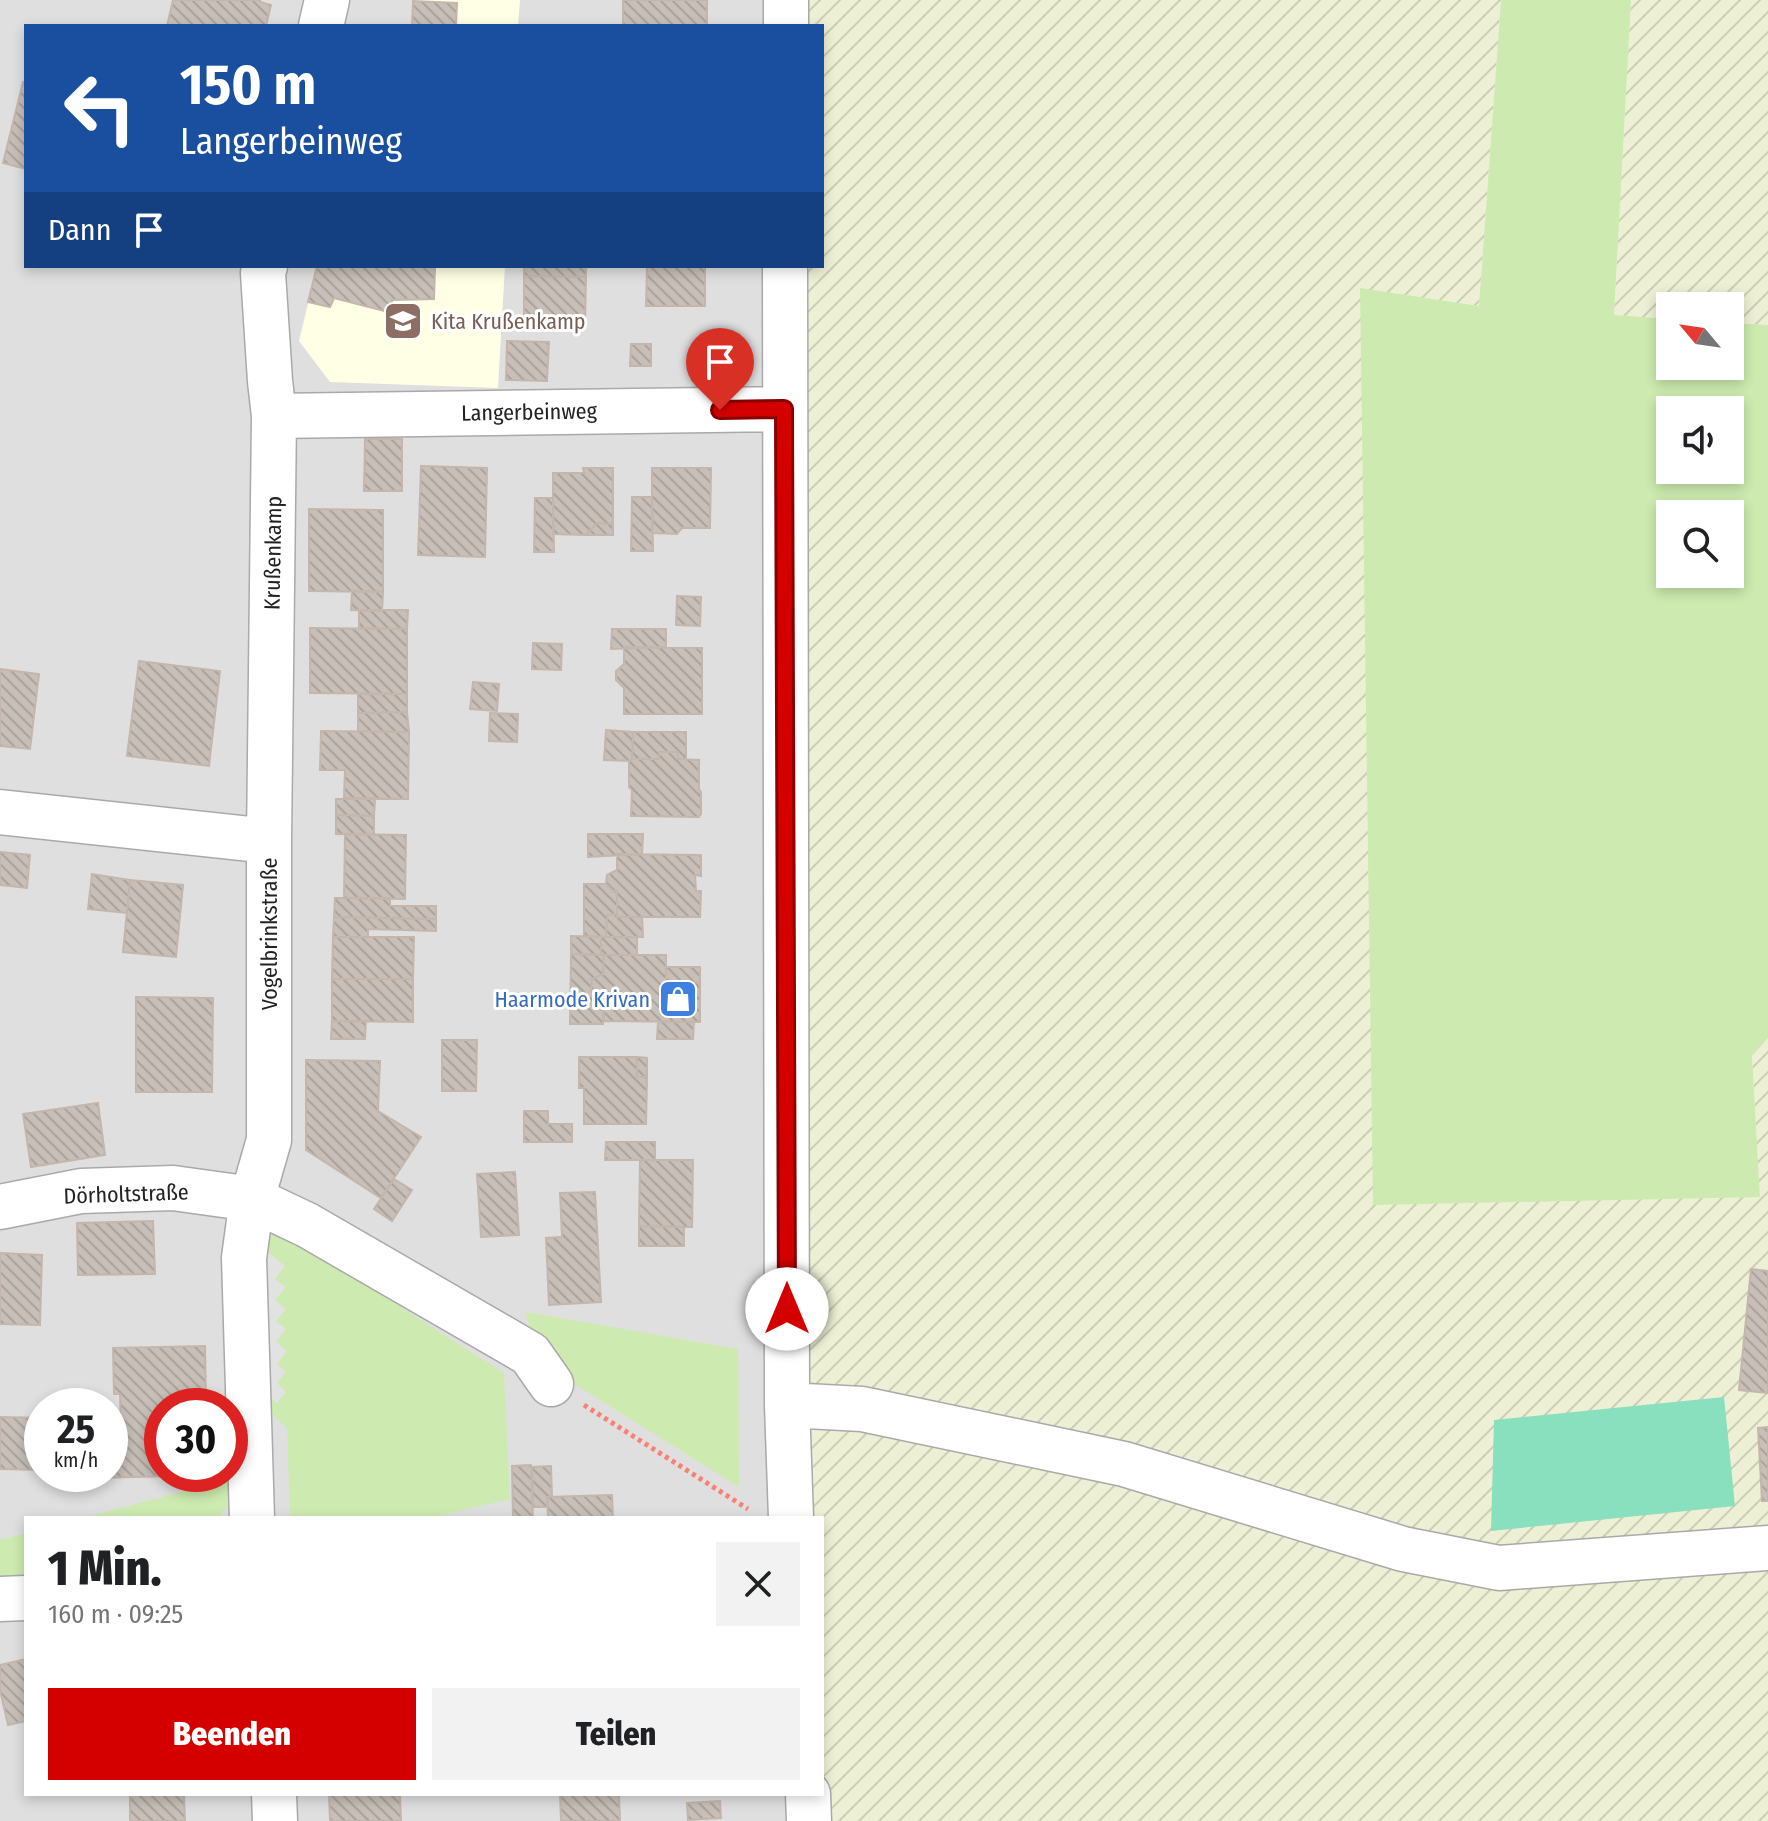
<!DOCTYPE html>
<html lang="de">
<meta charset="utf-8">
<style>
:root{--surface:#fff;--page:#f2f2f2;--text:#202124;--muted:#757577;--accent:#d40000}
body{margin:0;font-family:"Fira Sans Condensed",sans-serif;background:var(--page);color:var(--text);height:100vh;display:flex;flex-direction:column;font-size:30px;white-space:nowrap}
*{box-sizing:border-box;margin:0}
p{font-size:26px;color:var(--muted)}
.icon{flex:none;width:44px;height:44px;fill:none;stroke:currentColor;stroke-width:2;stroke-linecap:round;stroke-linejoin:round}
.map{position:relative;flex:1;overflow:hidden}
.panel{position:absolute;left:24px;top:1516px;width:800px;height:280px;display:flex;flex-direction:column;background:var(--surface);border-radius:0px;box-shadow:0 4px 12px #0003}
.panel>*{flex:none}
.top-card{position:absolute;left:24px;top:24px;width:800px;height:244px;border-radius:0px;box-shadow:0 4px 12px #0003;background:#1a4fa0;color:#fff;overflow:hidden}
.needle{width:52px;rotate:299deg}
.fabs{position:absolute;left:1656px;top:292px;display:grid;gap:16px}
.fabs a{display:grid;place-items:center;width:88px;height:88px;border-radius:0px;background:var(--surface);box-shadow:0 4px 12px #0003;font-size:40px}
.speed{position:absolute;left:24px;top:1388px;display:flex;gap:16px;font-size:40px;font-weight:700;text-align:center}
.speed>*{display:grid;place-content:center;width:104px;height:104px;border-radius:50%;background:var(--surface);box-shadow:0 4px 12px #0003;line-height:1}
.speed small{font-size:20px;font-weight:400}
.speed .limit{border:12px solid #d22;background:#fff;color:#111}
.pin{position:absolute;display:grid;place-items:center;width:68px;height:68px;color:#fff;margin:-82px -34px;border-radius:50% 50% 50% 0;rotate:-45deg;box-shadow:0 0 8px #0007}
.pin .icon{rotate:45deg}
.me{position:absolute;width:88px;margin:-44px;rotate:0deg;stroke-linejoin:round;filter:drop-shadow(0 0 6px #0008)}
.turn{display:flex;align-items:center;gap:28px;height:168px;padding:0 24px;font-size:36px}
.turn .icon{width:104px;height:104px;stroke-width:2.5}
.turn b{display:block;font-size:56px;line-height:68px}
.then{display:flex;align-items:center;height:76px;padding:0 24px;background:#0003;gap:16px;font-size:30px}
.round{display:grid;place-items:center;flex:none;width:84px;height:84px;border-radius:0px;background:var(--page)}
.overview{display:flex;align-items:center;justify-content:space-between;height:136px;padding:0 24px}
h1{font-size:48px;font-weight:800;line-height:60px}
.button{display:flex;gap:16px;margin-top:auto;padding:16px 24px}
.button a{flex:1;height:92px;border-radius:0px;background:var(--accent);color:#fff;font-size:32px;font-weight:800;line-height:92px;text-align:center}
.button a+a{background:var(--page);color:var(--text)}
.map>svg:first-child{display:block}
</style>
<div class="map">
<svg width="1768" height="1821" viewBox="0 0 1768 1821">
<defs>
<pattern id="farmland-furrows" width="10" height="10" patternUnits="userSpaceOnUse" patternTransform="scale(2)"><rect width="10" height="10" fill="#eef0d5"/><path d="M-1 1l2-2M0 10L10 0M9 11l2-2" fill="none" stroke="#ccceb7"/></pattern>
<pattern id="building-back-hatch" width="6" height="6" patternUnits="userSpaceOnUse" patternTransform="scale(2)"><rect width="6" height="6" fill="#c7bfb8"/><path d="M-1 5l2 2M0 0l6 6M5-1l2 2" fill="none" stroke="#aba49e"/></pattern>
</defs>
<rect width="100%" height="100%" fill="#f2efe9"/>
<path fill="#e0dfdf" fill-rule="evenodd" d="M0 0H803V26H26V266H801L800 902 813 1518H26V1794H820V1821H0ZM42 1406H110V1474H42ZM162 1406H230V1474H162Z"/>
<path fill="#ffffe5" d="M413 0H520L518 26H412Z
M317 266H505L498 388 330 382 299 341Z"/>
<path fill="url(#farmland-furrows)" d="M803 0H1501L1479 306 1360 289 1760 1197 1752 1055 1768 1038V1821H820L822 1794V1518H813L800 902 801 266H822V26H803Z
M1631 0H1768V325L1730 323V306H1670V319L1614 315Z"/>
<path fill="#cdebb0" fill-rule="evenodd" d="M1501 0H1631L1614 315 1670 319V366H1730V323L1768 325V1038L1752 1056 1760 1197 1373 1205 1360 288 1479 306ZM1670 410H1730V470H1670ZM1670 514H1730V574H1670Z
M283 1232 504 1373 510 1499 430 1518H290L287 1428 261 1404 277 1384 274 1279 256 1242Z
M526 1312 738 1349 739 1487 563 1377 531 1335Z
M237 1477 232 1500 219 1518H83Z
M26 1533V1576L0 1582V1540Z"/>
<path fill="#88e0be" d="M1724 1397 1735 1506 1491 1531 1494 1420Z"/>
<path fill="#e2e2e2" d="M256 1242 285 1266 275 1279 286 1287 275 1300 286 1309 276 1321 286 1329 276 1342 287 1351 277 1364 286 1372 277 1383 286 1392 277 1403 259 1387Z"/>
<path fill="url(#building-back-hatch)" stroke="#c4b6ab" stroke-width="2" d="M173 0H260V2L271 5 266 26H167Z
M623 0H707V26H623Z
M413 1 457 3 456 26H412Z
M23 82 26 83V169L3 163Z
M317 266H435L434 299 392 300V313L334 298 330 307 308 302Z
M524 266H586V277L524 276Z
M647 266H705V306H646Z
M524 276 586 277 585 323H524Z
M507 341 549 342 547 381 506 380Z
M631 344H651V366H630Z
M365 439H402V491H364Z
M421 466 487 468 485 557 418 555Z
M583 468H613V524L597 523 586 535 553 534V473H584Z
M652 468H711L710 528H682L677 534 652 533Z
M632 497H652L653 551H631Z
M535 498H553L554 552H534Z
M309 509 383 510V592L309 591Z
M597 523 613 524V535H586Z
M352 591 383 592 382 611 351 610Z
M677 596 701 597 700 626 676 625Z
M359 610H408L407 629 359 628Z
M310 628 407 629V694L310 693Z
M612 629H666V647L611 649Z
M533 643 562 644 561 670 532 669Z
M624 647 702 648V714H624V688L616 680V671L624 664Z
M139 661 220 671 209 766 127 756Z
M0 669 39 674 30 749 0 746Z
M473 682 499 684 497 711 470 709Z
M358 694H407V712L358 713Z
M407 712 409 732 358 731V713Z
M490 713 518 714 517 742 489 741Z
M606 730 633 732 632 759 631 761 604 760Z
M321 731 409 732 408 799 344 798 345 770H320Z
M633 732H686V759H678V752H659V759H632Z
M659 752H678V759L699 760V789L701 792V814L699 817 631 816 632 790 629 787V762L632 759H659Z
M336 799H375L374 816 336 815Z
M336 815 374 816V835L336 834Z
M345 834 406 835 405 899 344 898Z
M588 834H643L642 854 588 857Z
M0 852 30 855 27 888 0 885Z
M617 854 701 855V876L695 875 696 891H701L700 917H617V891H613L606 884 607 875 617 870Z
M92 874 130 880 127 913 88 909Z
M130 880 183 885 176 957 123 952Z
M584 884H606L613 891H617V914L607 915 606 937 584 936Z
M335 898H390V906H436V919L334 917Z
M617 914V917H642L643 937H606L607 915Z
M334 917 436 919V931L368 929V937H333Z
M571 936 601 937V955L571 954Z
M333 937H414L413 979H332Z
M601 937H637V955H601Z
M571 954 604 955 603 974 592 979 591 992 603 997V1024H570Z
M604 955H666V982H700V1022L604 1021 603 997 591 992 592 979 603 974Z
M666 967H700V982H666Z
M332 979H413V1022L332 1021Z
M136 997 213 998 212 1092H136Z
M332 1021H366L365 1039H331Z
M658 1022H694L693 1039H657Z
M442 1040H477L476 1091H442Z
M579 1057H637V1077H647L646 1124H584V1088H579Z
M637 1057 647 1058V1077H637Z
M306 1060 380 1061 378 1111 421 1137 381 1198 306 1150Z
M98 1103 105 1155 31 1167 23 1114Z
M524 1111H548V1124H572V1142H524Z
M606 1142H655V1160H605Z
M640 1160H693L692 1227 639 1226Z
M515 1172 519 1235 481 1237 477 1174Z
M394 1179 412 1190 392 1221 374 1209Z
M595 1192 601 1302 549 1305 546 1238 562 1237 560 1193Z
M153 1221 155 1274 78 1275 77 1223Z
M639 1226 684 1227V1246H639Z
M0 1253 42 1255 40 1325 0 1324Z
M1751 1269 1768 1271V1393L1739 1390Z
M205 1346 206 1406H162V1474H173V1476L96 1478V1474H110V1426H121L120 1394H114L113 1348Z
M0 1417 42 1418V1470L0 1469Z
M1768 1427V1501H1762L1758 1428Z
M531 1465 533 1518H513L512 1466Z
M551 1466 552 1497H547L548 1507H533L532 1467Z
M612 1495 613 1518H548L547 1497Z
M26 1659V1721L8 1725 0 1690V1665Z
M130 1794H184L185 1821H130Z
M329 1794H400L401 1821H330Z
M560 1794H619L620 1821H561Z
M720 1801 721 1818 688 1820 687 1803Z"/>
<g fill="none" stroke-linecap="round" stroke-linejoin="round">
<defs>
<path id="minor" d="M321 26 327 0
M786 26V0
M785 266 787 1405 791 1518
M274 416 784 409
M0 812 269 841
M0 1207 81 1191 173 1188 252 1199 307 1225 530 1354 551 1384
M787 1405 862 1409 1124 1464 1403 1549 1499 1568 1768 1548
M252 1518 244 1258 252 1199 269 1140V841L274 416 270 381 263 273 265 266
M0 1599 26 1598
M274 1794 275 1821
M808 1794 809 1821"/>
</defs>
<use href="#minor" stroke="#a9a9a9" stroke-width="47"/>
<path stroke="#fa8072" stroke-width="5" stroke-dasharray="4 4" stroke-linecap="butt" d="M584 1405 748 1509"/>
<use href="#minor" stroke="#fff" stroke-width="44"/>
</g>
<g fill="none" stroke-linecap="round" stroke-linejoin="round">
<defs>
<path id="route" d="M720 410 784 409 787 1309"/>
</defs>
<use href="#route" stroke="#8a0000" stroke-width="20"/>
<use href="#route" stroke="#d40000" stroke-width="14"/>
</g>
<defs>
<symbol id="school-square" viewBox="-11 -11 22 22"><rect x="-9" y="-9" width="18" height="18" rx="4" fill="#8d6e63" stroke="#fff"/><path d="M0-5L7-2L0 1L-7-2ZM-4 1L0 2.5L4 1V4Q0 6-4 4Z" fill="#fff"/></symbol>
<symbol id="shop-square" viewBox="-11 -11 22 22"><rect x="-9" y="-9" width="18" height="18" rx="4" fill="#3f7fe0" stroke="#fff"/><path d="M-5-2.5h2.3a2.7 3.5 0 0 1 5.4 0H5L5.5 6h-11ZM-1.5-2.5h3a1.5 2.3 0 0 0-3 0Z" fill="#fff"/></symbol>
</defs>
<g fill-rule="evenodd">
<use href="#school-square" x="381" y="299" width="44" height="44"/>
<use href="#shop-square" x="656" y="977" width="44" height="44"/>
</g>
<g text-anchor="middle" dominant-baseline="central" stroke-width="6" stroke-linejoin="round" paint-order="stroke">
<g font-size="22" fill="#785e54" stroke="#fff" text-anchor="start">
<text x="431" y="321">Kita Krußenkamp</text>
</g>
<g font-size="22" fill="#222" stroke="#fff">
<text transform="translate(529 412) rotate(-1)">Langerbeinweg</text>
<text transform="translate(273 553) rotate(-89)">Krußenkamp</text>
<text transform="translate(269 934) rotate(-90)">Vogelbrinkstraße</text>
<text transform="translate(126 1194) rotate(-2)">Dörholtstraße</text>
</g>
<g font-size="22" fill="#366cbe" stroke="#fff" text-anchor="end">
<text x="650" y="999">Haarmode Krivan</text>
</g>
</g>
</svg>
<div class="fabs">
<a><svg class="needle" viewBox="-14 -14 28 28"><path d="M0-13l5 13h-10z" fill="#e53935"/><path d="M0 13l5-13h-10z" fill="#757577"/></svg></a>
<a><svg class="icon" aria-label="sound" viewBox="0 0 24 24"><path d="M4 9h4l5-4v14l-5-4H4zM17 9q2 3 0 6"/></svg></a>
<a><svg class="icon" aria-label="search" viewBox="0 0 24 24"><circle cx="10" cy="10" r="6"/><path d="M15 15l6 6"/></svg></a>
</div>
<div class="speed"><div>25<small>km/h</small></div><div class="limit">30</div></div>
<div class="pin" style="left:720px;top:410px;background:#d93025"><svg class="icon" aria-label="arrive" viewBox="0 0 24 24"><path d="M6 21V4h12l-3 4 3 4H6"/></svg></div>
<svg class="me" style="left:787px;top:1309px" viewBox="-20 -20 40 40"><circle r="19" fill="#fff"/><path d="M0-13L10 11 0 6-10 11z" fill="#d40000"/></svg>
<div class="top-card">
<div class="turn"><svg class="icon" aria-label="left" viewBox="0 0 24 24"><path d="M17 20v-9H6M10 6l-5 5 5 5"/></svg><div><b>150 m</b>Langerbeinweg</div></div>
<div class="then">Dann<svg class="icon" aria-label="arrive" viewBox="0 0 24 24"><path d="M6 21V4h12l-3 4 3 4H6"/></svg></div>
</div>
<section class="panel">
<div class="overview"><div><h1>1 Min.</h1><p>160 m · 09:25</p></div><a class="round"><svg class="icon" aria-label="close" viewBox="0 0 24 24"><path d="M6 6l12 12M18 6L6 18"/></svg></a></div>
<div class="button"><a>Beenden</a><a>Teilen</a></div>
</section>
</div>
